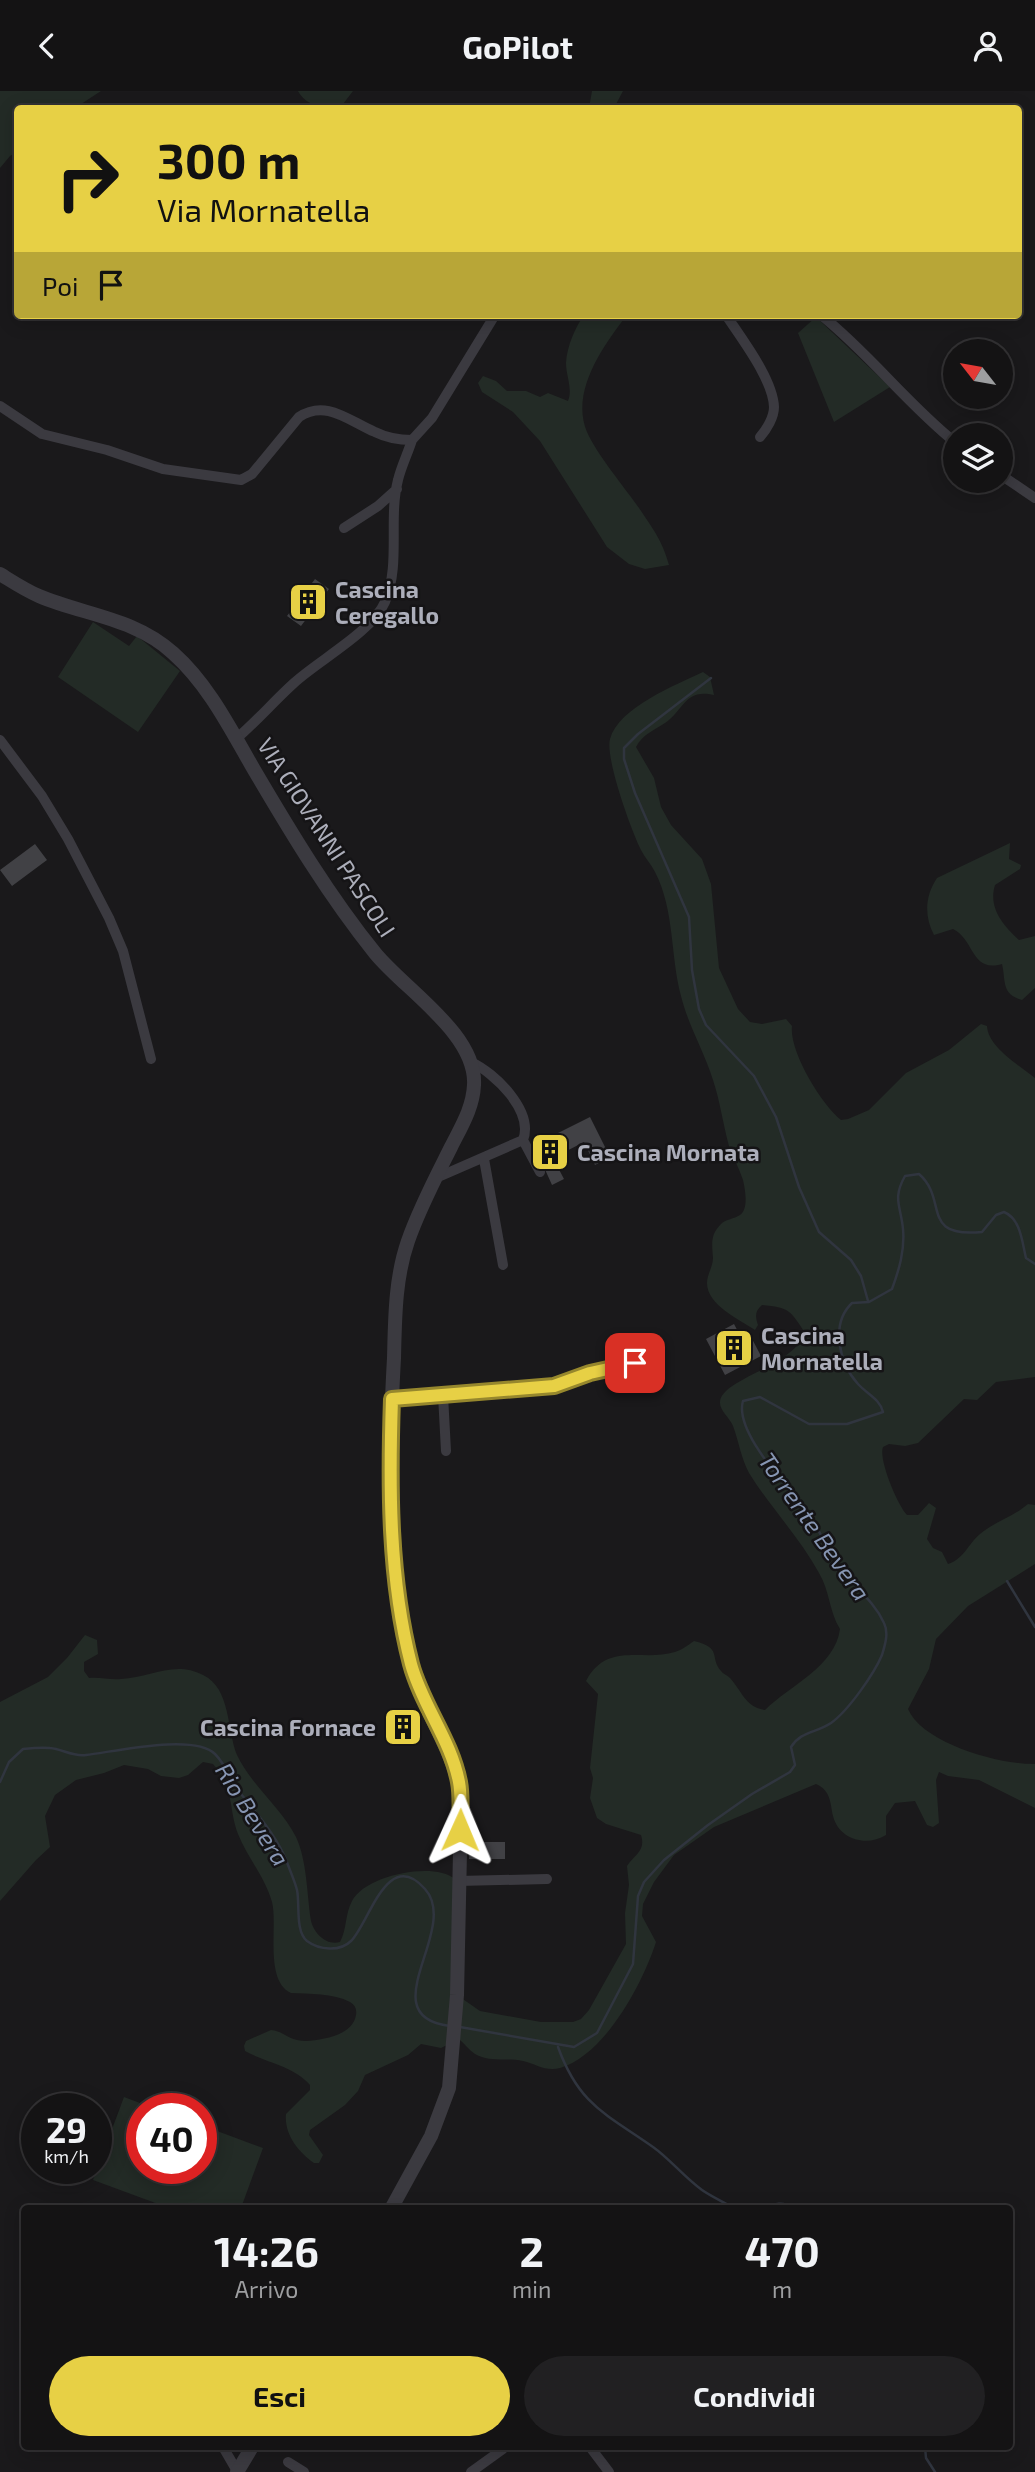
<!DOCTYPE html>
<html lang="it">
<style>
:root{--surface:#141314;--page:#212022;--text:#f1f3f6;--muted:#9d9ea0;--line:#333234;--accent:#e7d045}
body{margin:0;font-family:"Exo 2",sans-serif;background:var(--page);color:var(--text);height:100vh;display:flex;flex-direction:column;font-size:26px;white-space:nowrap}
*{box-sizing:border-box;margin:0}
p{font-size:23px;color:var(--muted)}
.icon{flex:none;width:38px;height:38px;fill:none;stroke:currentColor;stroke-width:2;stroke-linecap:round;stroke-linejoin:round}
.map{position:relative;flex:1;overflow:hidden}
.panel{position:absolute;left:21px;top:2114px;width:992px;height:245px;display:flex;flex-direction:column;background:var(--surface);border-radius:7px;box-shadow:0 4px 18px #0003,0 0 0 2px var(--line)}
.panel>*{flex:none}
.banner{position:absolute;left:14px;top:14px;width:1008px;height:214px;border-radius:7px;box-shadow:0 4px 18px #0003,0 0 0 2px var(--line);background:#e7d045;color:#111;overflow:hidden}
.needle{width:46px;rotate:301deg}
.tools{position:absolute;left:943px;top:248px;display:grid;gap:14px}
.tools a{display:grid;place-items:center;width:70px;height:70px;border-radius:50%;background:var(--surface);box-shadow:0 4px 18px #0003,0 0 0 2px var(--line);font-size:35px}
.speed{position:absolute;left:21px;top:2002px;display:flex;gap:14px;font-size:35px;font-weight:700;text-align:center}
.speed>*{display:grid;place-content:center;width:91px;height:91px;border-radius:50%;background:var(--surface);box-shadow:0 4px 18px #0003,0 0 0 2px var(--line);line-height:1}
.speed small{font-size:18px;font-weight:400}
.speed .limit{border:10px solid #d22;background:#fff;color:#111}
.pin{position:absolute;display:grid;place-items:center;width:60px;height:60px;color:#fff;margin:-30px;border-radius:14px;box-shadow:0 4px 10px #0006}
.me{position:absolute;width:77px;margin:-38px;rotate:1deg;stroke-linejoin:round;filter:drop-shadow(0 0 5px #0008)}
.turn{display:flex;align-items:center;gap:24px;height:147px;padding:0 28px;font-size:32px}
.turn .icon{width:91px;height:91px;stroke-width:2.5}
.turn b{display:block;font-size:49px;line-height:60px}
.then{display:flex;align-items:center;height:66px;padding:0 28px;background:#0003;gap:14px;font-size:26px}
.eta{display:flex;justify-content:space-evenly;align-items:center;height:119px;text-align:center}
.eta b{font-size:42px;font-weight:700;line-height:49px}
.cta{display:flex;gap:14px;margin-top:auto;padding:14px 28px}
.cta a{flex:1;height:80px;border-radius:42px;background:var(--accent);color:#111;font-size:28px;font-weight:700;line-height:80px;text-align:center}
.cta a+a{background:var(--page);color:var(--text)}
header{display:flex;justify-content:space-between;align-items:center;height:91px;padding:0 28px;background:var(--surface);font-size:32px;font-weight:700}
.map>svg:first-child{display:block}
</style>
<header><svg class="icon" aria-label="back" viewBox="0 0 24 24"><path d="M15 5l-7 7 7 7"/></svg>GoPilot<svg class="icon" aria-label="person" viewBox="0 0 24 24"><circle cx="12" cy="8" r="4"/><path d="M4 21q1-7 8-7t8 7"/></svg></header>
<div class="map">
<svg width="1035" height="2381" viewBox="0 0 1035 2381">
<rect width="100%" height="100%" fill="#1a191b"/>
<path fill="#232b26" d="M0 0H101L75 17 18 18 17 61 10 65 0 77Z
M298 0H353L340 17C324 18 306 15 298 0Z
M592 0H623L614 17H589Z
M584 224H627C603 255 570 301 587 341 596 362 625 397 639 417 653 438 662 449 669 474L645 478 629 473 607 456 540 350 513 321 482 301 478 292 483 285 496 290 507 300H526L540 306 548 302 568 310C573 298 566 285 566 272 567 255 575 237 584 224Z
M816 226 890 296 834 331 798 242Z
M93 531 129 555 137 545 180 580 138 641 58 586Z
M703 581 710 586 714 604C685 597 684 619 665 632 653 640 643 643 636 656L654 687 661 716 671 734 702 768 711 793 719 877 738 918 750 931 762 933 786 928 792 935C789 960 821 1013 841 1029L848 1028 869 1019 906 982 949 959 981 933 987 935C988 956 1019 974 1035 987V1286L996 1291 977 1309 964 1308 918 1352 905 1355 889 1353 883 1356C878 1368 898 1415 907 1424H918L929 1412 936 1417 927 1448 933 1457 942 1461 948 1473C964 1468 968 1453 980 1443 994 1431 1013 1426 1028 1413L1035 1414V1473L968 1515 936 1548 929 1578 908 1618C922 1652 1000 1674 1035 1673V1717L979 1689 948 1685 939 1681 936 1689 939 1732 933 1736 927 1734 915 1710 895 1712 886 1725V1744C867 1756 839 1749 833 1725 830 1711 831 1700 816 1693L714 1736 674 1764 654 1791 643 1813 642 1825 656 1851C643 1892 605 1964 560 1977 546 1981 536 1973 523 1970 507 1966 490 1972 475 1963 469 1959 465 1953 459 1948L441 1957 421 1953 408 1964 365 1984 358 2000 345 2014 310 2039 309 2044 323 2064 319 2072H314C298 2061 284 2043 286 2023L310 1999V1994C294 1975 266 1972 245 1960L244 1955 246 1950 271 1939C284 1940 288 1950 306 1950 323 1949 353 1944 356 1924 357 1918 355 1914 350 1911 333 1902 309 1903 291 1902 264 1890 278 1834 272 1811 265 1786 247 1766 238 1743 228 1716 235 1699 213 1673L203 1671 188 1684 179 1687 161 1685 148 1678 124 1674 104 1682 76 1689 55 1704 45 1725 50 1756 36 1769 0 1810V1611L48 1586 67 1567 85 1544 97 1549 98 1563 84 1571V1580L89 1587C100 1586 110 1589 121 1588 150 1587 174 1569 203 1584 231 1597 227 1640 237 1664 251 1694 281 1716 296 1746 307 1769 307 1804 311 1830 314 1842 326 1855 340 1851 347 1838 345 1823 352 1810 365 1784 434 1770 455 1788L457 1904 480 1920 541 1931H573L581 1928 589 1919 626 1853 625 1822 629 1794 627 1775C635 1763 646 1760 641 1744L606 1733 597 1727 590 1707 593 1687 590 1677 598 1603 586 1590C607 1550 643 1571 675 1561 682 1559 688 1554 694 1550 723 1557 709 1566 721 1580 723 1583 727 1584 730 1587 742 1600 745 1616 765 1619 789 1595 835 1576 840 1538 829 1521 830 1500 819 1482 800 1447 770 1416 749 1382 741 1367 739 1351 733 1335 730 1327 720 1320 720 1312 719 1288 793 1276 805 1242 791 1220 789 1216 762 1214 755 1220 755 1225 758 1234L755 1239C740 1229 707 1214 707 1192 707 1184 713 1175 713 1167 712 1153 710 1144 721 1133 726 1128 734 1128 740 1124 749 1118 745 1098 743 1089 739 1077 733 1066 729 1055 723 1033 720 1010 713 989 704 960 688 934 681 905 670 864 675 820 655 781 651 773 645 767 641 759 631 739 605 667 610 648 619 616 676 594 703 581Z
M1010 752 1009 768 1021 774 1020 778 995 794C988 817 1003 834 1019 849L1035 845V897L1022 909C1001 903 1006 890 1002 873 971 882 975 849 953 838L934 844C924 825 925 805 937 787Z
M124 2006 156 2018H142V2077H201V2034L263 2057 241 2117H169L93 2089Z"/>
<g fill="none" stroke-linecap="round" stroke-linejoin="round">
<path stroke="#30353f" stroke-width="2.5" d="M711 587 638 643 624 657V668L635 702 689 826 692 879 699 918 706 934 754 985 776 1026 799 1096 819 1141 851 1169 861 1185 868 1210
M1007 1490 1035 1536
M0 1691 9 1671 23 1658C32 1657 41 1656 50 1657 62 1658 73 1666 86 1664 113 1661 194 1642 215 1663 226 1674 232 1691 241 1703 258 1724 279 1748 288 1774 291 1782 295 1791 297 1799 300 1813 295 1840 307 1850 319 1859 340 1861 351 1850 369 1833 387 1755 425 1798 461 1838 369 1925 450 1935
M460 1936 574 1956 597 1942 633 1873 638 1805 644 1791 664 1769 708 1734 752 1703 790 1681 795 1674 791 1656C801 1640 816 1642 831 1632 848 1620 874 1583 882 1564 885 1554 889 1542 884 1532 875 1512 858 1499 844 1483 830 1467 825 1449 814 1432 797 1405 733 1343 743 1310L760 1306 809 1333H847L883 1321C880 1308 867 1303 858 1293 839 1272 830 1233 852 1212L869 1211 892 1198C899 1179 905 1159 903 1138 901 1115 892 1108 905 1085L919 1083C949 1109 919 1147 982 1141L996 1124 1004 1121C1021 1128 1022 1151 1026 1167L1035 1173
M558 1956C579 2014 606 2023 653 2056 670 2068 684 2086 702 2099 712 2106 724 2111 735 2118
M762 2118C775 2112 783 2110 795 2118
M925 2356 926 2367 935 2381"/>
</g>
<path fill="#414145" d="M315 488 329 498 301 535 287 525Z
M35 753 47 769 12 795 0 779Z
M590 1026 610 1066 595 1074 584 1051 553 1067 564 1088 552 1094 534 1054Z
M734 1233 743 1250 751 1246 761 1265 725 1284 706 1248Z
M401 1619 419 1631 405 1652 387 1640Z
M470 1751H505V1768H469Z"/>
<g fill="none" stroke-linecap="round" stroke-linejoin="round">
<path stroke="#3b3a40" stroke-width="10" d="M726 224C741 247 773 288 774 316 774 326 767 338 760 346
M821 224C870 263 907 313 956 352
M0 315 42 343 107 359 163 378 241 389 252 383 299 326C326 308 349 330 375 341 387 347 399 349 412 349
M412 349 432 327 495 224
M1001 384 1035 407
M344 437 378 415 397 398
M236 648C257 630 274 610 294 592 319 569 372 541 385 511 401 473 388 428 398 389 401 376 408 362 412 349
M0 649 42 705 68 748 109 827 123 860 151 968
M523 1049 540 1081
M484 1068 503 1174
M436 1087 523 1049C534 1020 495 982 471 971
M443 1304 446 1360
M392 1308 554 1295 590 1282 655 1270
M458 1790 547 1788
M223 2356 237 2380
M590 2356 609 2381
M288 2371 304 2381
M471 2381 503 2358"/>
<path stroke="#3b3a40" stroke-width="14" d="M0 483C13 491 25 499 39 505 84 524 135 527 173 562 208 593 230 637 253 677 290 740 329 805 375 862 405 899 477 943 474 994 473 1017 461 1036 451 1056 436 1086 419 1118 408 1150 395 1187 395 1228 394 1267 392 1303 390 1340 391 1377 392 1448 394 1522 416 1589 430 1633 458 1666 461 1713L457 1904 449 1997 431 2045 391 2118
M237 2381 252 2356"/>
</g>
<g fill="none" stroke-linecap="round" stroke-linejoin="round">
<defs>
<path id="route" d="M460 1739C460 1723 462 1707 459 1691 451 1649 422 1614 411 1573 389 1488 389 1395 392 1308L554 1295 590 1282 635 1272"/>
</defs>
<use href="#route" stroke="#96872d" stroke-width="18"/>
<use href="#route" stroke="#e7d045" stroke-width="12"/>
</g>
<defs>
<symbol id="building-square" viewBox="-11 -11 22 22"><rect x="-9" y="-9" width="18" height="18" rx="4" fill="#e7d045" stroke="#151416"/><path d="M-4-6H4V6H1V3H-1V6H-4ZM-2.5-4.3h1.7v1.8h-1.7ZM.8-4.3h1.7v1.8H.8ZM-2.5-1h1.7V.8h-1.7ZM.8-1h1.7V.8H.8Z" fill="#111"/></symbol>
</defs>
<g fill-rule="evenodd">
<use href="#building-square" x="286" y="489" width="44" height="44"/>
<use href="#building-square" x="528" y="1039" width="44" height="44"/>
<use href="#building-square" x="712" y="1235" width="44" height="44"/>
<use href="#building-square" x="381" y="1614" width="44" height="44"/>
</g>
<g text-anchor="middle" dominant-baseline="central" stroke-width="5" stroke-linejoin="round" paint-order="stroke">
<g font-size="23" font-weight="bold" fill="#acaeba" stroke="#151416" text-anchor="start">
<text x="335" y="498">Cascina<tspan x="335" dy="26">Ceregallo</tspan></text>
<text x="577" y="1061">Cascina Mornata</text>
<text x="761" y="1244">Cascina<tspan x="761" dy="26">Mornatella</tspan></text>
<text x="376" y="1636" text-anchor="end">Cascina Fornace</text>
</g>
<g font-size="23" fill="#acaeba" stroke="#151416">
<text transform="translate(327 746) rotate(57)">VIA GIOVANNI PASCOLI</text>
</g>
<g font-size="24" font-style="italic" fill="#8695b2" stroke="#151416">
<text transform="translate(815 1435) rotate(55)">Torrente Bevera</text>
<text transform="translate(253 1723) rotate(58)">Rio Bevera</text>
</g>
</g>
</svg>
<div class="tools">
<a><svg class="needle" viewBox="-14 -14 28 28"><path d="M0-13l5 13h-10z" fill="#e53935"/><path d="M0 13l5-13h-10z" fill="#9d9ea0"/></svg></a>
<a><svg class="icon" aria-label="layers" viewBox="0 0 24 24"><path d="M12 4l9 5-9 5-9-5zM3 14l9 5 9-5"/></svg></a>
</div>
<div class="speed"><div>29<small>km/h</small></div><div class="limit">40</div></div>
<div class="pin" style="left:635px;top:1272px;background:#d93025"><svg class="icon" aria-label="arrive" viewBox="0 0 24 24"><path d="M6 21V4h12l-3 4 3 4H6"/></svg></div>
<svg class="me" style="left:460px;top:1739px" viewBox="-20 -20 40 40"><path d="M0-17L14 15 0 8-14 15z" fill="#e7d045" stroke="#fff" stroke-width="4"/></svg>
<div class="banner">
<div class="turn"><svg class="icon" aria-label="right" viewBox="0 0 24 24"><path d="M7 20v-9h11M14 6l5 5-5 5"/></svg><div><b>300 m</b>Via Mornatella</div></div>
<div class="then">Poi<svg class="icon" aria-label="arrive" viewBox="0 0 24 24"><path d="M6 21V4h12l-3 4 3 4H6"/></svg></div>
</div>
<section class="panel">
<div class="eta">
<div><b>14:26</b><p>Arrivo</p></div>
<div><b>2</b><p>min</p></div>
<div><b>470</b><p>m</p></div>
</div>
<div class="cta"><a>Esci</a><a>Condividi</a></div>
</section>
</div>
